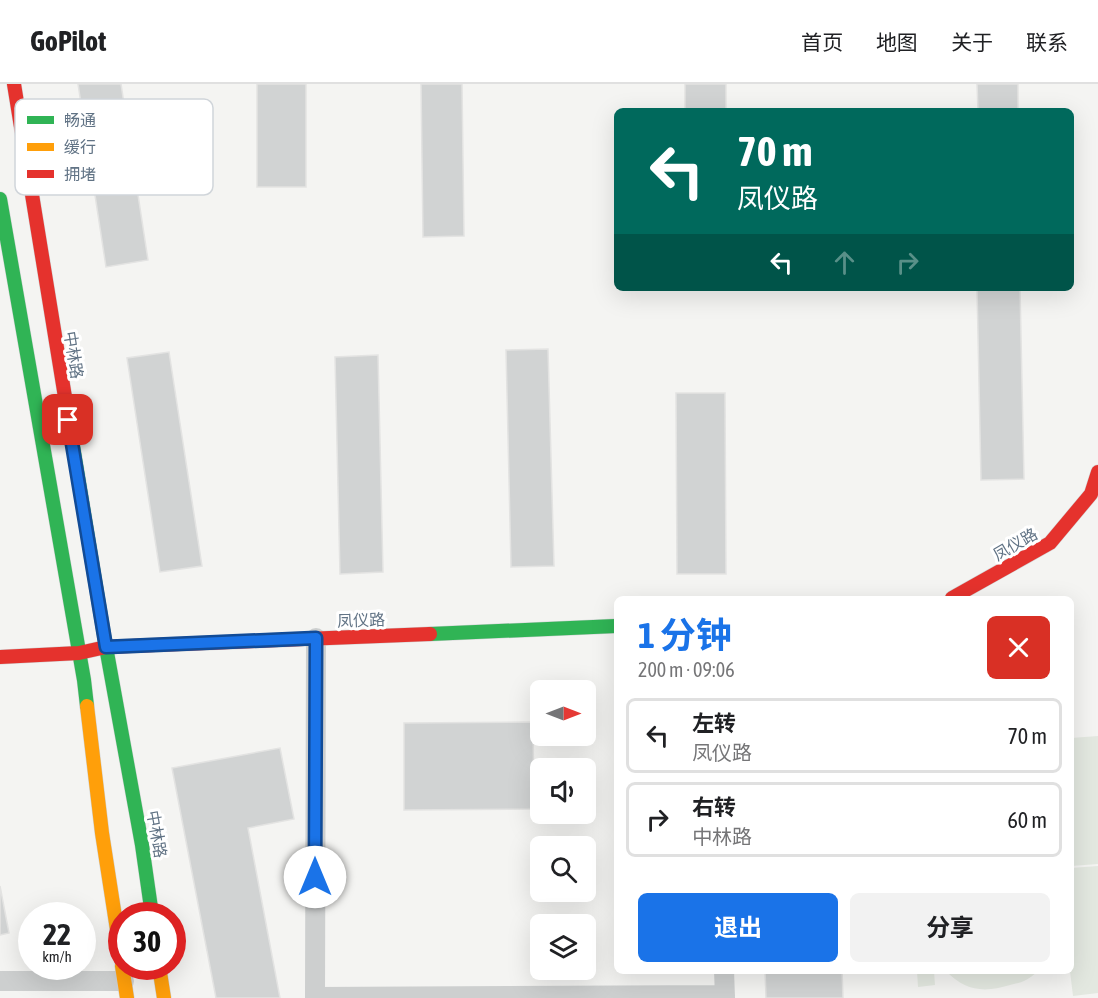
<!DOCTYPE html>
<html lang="zh">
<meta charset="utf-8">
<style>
:root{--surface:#fff;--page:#f2f2f2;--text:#202124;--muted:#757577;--line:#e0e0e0;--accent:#1a73e8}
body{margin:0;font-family:"Asap Condensed","Noto Sans SC",sans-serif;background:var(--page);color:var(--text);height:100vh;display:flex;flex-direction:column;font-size:22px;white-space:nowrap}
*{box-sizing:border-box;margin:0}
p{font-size:20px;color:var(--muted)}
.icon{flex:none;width:33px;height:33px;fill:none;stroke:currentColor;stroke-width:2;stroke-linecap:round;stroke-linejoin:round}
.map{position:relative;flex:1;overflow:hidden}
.details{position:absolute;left:614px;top:512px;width:460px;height:378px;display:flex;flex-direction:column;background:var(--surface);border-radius:9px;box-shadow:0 6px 24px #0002}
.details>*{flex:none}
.guide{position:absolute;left:614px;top:24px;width:460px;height:183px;border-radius:9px;box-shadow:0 6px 24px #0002;background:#00695c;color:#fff;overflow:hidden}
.needle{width:39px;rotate:90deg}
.tools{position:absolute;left:530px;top:596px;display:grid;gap:12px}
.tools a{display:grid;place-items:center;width:66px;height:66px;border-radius:9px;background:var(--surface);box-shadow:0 6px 24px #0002;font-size:30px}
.speed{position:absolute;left:18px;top:818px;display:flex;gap:12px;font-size:30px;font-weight:700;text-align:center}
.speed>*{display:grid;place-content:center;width:78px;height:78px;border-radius:50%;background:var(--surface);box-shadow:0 6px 24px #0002;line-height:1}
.speed small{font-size:15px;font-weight:400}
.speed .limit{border:9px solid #d22;background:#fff;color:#111}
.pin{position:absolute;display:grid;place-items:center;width:51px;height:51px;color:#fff;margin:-26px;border-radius:12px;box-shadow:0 3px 9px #0006}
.me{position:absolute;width:66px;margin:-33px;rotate:0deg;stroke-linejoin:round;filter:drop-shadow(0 0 4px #0008)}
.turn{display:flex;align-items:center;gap:21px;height:126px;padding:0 24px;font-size:27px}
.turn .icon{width:78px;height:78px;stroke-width:2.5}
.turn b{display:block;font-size:42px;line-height:51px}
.lanes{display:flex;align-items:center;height:57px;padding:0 24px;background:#0003;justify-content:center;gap:30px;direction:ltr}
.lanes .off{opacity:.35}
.round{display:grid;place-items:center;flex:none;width:63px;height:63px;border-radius:9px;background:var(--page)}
.overview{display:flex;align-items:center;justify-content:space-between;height:102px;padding:0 24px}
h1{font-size:36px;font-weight:700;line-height:45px;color:var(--accent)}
.action{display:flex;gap:12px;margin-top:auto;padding:12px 24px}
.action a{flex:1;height:69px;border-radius:9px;background:var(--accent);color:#fff;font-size:24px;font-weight:700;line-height:69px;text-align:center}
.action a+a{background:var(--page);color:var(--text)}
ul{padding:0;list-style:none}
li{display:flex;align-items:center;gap:18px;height:75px;margin:0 12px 9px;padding:0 12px;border:3px solid var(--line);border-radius:9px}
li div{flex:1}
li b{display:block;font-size:22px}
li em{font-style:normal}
header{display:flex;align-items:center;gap:36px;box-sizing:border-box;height:84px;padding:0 30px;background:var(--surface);border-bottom:2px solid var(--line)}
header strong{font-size:28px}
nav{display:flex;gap:33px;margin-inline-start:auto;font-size:21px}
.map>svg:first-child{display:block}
</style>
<header>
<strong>GoPilot</strong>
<nav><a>首页</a><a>地图</a><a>关于</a><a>联系</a></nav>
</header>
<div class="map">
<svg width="1098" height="914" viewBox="0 0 1098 914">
<rect width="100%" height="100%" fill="#f4f4f2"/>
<path fill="#e3e8e0" d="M1098 652V780L1071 782V654Z
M1098 782V909L1073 912 1070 887 1071 784Z
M917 887H934L935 901 918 903Z
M946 887H1039C1034 890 1029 895 1024 897 1020 899 1014 900 1010 901 984 909 965 907 946 887Z"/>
<path fill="#d1d3d3" stroke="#e3e3e2" stroke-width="1.5" d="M78 0H121L148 176 106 183Z
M257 0H306V103H257Z
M421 0H462L464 152 423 153Z
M685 0H726V27H685Z
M977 0H1018V27H978Z
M977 204H1020L1024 395 981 396Z
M548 265 554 482 511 483 506 266Z
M169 268 202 482 160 488 127 274Z
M378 271 383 488 340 490 335 273Z
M676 309H725L726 490H677Z
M533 638 534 725 404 726V639Z
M280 664 294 735 248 744 280 914H216L172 684Z
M0 802 9 849 0 851Z
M765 886H842L843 914H766Z"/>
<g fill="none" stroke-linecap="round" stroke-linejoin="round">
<defs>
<path id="fast" d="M0 115 84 596 87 622
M65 313 106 563 142 761 152 831
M430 550 616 542"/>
<path id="slow" d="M87 622 102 749 122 878
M122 882 127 914
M159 882 164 914"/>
<path id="jam" d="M14 0 65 313
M952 514 1050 459 1091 410 1098 388
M0 573 79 569 106 563 430 550"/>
</defs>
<use href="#fast" stroke="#d0d2d3" stroke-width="15"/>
<use href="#slow" stroke="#d0d2d3" stroke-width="15"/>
<use href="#jam" stroke="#d0d2d3" stroke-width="15"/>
<path stroke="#cdcfcf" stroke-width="20" d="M316 554 315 913 725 911
M724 886 725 914
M0 897H124"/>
<use href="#fast" stroke="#30b455" stroke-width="14"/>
<use href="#slow" stroke="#ff9f0a" stroke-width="14"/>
<use href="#jam" stroke="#e5322d" stroke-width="14"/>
</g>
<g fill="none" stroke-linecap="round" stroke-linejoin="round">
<defs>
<path id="route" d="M68 336 106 563 316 554 315 793"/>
</defs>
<use href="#route" stroke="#114b97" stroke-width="15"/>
<use href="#route" stroke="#1a73e8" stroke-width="10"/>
</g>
<g text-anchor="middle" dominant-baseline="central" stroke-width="6" stroke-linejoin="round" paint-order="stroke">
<g font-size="16" fill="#617385" stroke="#fff">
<text transform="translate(74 271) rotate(81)">中林路</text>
<text transform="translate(1015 460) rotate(-30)">凤仪路</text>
<text transform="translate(361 536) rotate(-2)">凤仪路</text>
<text transform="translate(157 750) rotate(80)">中林路</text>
</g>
</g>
<rect x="15" y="15" width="198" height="96" rx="9" fill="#fff" stroke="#d0d5da" stroke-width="1.5"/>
<rect x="27" y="32" width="27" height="8" fill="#30b455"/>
<rect x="27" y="59" width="27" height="8" fill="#ff9f0a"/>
<rect x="27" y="86" width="27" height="8" fill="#e5322d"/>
<g font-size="16" fill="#617385">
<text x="64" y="42">畅通</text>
<text x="64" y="69">缓行</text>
<text x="64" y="96">拥堵</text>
</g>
</svg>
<div class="tools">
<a><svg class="needle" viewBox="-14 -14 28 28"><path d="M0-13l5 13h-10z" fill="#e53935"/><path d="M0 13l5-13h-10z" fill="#757577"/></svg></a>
<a><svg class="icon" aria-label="sound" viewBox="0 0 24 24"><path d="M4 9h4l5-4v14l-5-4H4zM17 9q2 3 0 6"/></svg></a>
<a><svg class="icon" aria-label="search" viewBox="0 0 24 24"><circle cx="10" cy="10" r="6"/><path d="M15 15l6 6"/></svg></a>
<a><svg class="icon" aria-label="layers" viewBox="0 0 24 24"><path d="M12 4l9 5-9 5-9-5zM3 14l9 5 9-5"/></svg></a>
</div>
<div class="speed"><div>22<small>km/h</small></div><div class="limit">30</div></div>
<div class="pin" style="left:68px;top:336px;background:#d93025"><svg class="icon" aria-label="arrive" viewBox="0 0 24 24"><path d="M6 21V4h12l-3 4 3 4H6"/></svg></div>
<svg class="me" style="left:315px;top:793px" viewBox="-20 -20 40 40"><circle r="19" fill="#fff"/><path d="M0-13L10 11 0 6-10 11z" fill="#1a73e8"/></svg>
<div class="guide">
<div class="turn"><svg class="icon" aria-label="left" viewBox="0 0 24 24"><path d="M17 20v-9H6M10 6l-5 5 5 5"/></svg><div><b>70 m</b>凤仪路</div></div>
<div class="lanes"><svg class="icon" aria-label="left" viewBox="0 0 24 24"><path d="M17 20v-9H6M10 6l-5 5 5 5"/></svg><svg class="icon off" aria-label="ahead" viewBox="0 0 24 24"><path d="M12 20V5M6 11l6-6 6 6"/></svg><svg class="icon off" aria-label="right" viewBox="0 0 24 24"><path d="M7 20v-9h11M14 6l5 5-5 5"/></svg></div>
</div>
<section class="details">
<div class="overview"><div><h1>1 分钟</h1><p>200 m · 09:06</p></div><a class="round" style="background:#d93025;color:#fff"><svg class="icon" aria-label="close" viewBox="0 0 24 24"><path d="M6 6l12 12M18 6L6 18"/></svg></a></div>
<ul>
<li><svg class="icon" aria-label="left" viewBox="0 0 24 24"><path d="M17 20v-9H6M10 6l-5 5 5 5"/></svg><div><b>左转</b><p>凤仪路</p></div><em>70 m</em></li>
<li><svg class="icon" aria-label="right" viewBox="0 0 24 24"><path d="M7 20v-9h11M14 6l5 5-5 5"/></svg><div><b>右转</b><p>中林路</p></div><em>60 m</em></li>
</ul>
<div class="action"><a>退出</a><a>分享</a></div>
</section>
</div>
